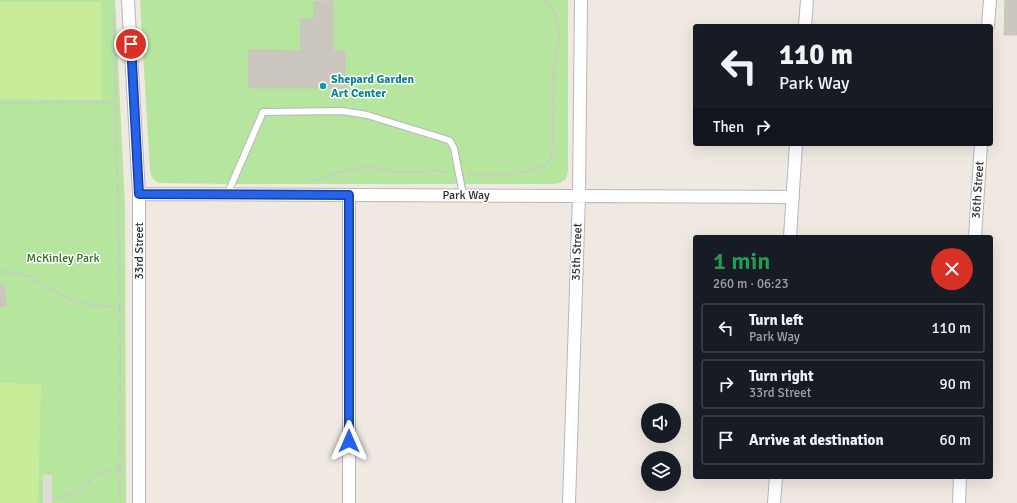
<!DOCTYPE html>
<meta charset="utf-8">
<style>
:root{--surface:#171b24;--page:#242831;--text:#f1f3f6;--muted:#9ea1a6;--line:#363941}
body{margin:0;font-family:Signika,sans-serif;background:var(--page);color:var(--text);height:100vh;display:flex;flex-direction:column;font-size:15px;white-space:nowrap}
*{box-sizing:border-box;margin:0}
p{font-size:13px;color:var(--muted)}
.icon{flex:none;width:22px;height:22px;fill:none;stroke:currentColor;stroke-width:2;stroke-linecap:round;stroke-linejoin:round}
.map{position:relative;flex:1;overflow:hidden}
.side{position:absolute;left:693px;top:235px;width:300px;height:244px;display:flex;flex-direction:column;background:var(--surface);border-radius:4px;box-shadow:0 4px 16px #0002}
.side>*{flex:none}
.guide{position:absolute;left:693px;top:24px;width:300px;height:122px;border-radius:4px;box-shadow:0 4px 16px #0002;background:#171b24;color:var(--text);overflow:hidden}
.tools{position:absolute;left:641px;top:403px;display:grid;gap:8px}
.tools a{display:grid;place-items:center;width:40px;height:40px;border-radius:50%;background:var(--surface);box-shadow:0 4px 16px #0002;font-size:20px}
.pin{position:absolute;display:grid;place-items:center;width:34px;height:34px;color:#fff;margin:-17px;border:2px solid #fff;border-radius:50%;box-shadow:0 1px 4px #0007}
.me{position:absolute;width:44px;margin:-22px;rotate:0deg;stroke-linejoin:round;filter:drop-shadow(0 0 3px #0008)}
.turn{display:flex;align-items:center;gap:14px;height:84px;padding:0 20px;font-size:18px}
.turn .icon{width:52px;height:52px;stroke-width:2.5}
.turn b{display:block;font-size:28px;line-height:34px}
.then{display:flex;align-items:center;height:38px;padding:0 20px;background:#0003;gap:8px;font-size:15px}
.round{display:grid;place-items:center;flex:none;width:42px;height:42px;border-radius:21px;background:var(--page)}
.overview{display:flex;align-items:center;justify-content:space-between;height:68px;padding:0 20px}
h1{font-size:24px;font-weight:600;line-height:30px;color:#1e9e55}
ul{padding:0;list-style:none}
li{display:flex;align-items:center;gap:12px;height:50px;margin:0 8px 6px;padding:0 12px;border:2px solid var(--line);border-radius:4px}
li div{flex:1}
li b{display:block;font-size:15px}
li em{font-style:normal}
.map>svg:first-child{display:block}
</style>
<div class="map">
<svg width="1017" height="503" viewBox="0 0 1017 503">
<rect width="100%" height="100%" fill="#efe9e1"/>
<path fill="#b6e59e" d="M0 0H115L125 206 126 503H0Z
M140 0H568V171L566 179 560 183 553 184H232L159 183C153 180 151 177 150 170Z"/>
<path fill="#c9ec9a" d="M0 2H101L102 100 0 99Z
M0 383 41 384 38 503H0Z"/>
<path fill="#dfdcd8" d="M43 475H52V503H43Z"/>
<path fill="#cbc7bf" stroke="#cbc5ba" d="M1005 0H1017V35H1004Z
M333 1V51H345V88H249L248 50 301 51 300 19H314V2Z
M4 285 6 306 0 307V286Z"/>
<g fill="none" stroke-linecap="round" stroke-linejoin="round">
<defs>
<path id="service" d="M227 195 263 112 342 111 355 113 367 115 445 139 450 141 454 148 463 195"/>
<path id="minor" d="M128 0 139 194V503
M805 26 807 0
M988 26 990 0
M139 194 793 197
M790 237 796 144
M975 237 981 144
M349 503V195
M569 503 579 196 581 0
M774 503 776 477
M959 503 960 477"/>
</defs>
<use href="#service" stroke="#b4b7c1" stroke-width="8"/>
<use href="#minor" stroke="#b4b7c1" stroke-width="14"/>
<path stroke="#c9c9c9" stroke-width="2.5" stroke-dasharray="3 2" stroke-linecap="butt" d="M323 0V2
M114 14 120 307V503
M0 103 116 102
M469 174C476 173 483 175 490 176 500 176 534 171 542 166 547 164 550 160 552 155L554 66 559 38V30L556 14 551 7 543 0
M314 181C333 174 354 167 374 167 384 168 392 173 401 173 418 172 431 169 448 172
M0 272C12 272 25 274 36 280 46 284 55 292 66 297 82 305 102 307 120 307
M52 498C64 497 74 494 84 486 90 481 94 475 101 472 109 469 118 470 126 470"/>
<use href="#service" stroke="#fff" stroke-width="6"/>
<use href="#minor" stroke="#fff" stroke-width="12"/>
</g>
<g fill="none" stroke-linecap="round" stroke-linejoin="round">
<defs>
<path id="route" d="M131 44 139 194 349 195V441"/>
</defs>
<use href="#route" stroke="#184099" stroke-width="10"/>
<use href="#route" stroke="#2563eb" stroke-width="7"/>
</g>
<circle fill="#0f9aa8" stroke="#fff" stroke-width="1.5" cx="323" cy="86" r="4"/>
<g text-anchor="middle" dominant-baseline="central" stroke-width="3" stroke-linejoin="round" paint-order="stroke">
<g font-size="12" font-weight="bold" fill="#0d838f" stroke="#fff" text-anchor="start">
<text x="331" y="79">Shepard Garden<tspan x="331" dy="14">Art Center</tspan></text>
</g>
<g font-size="12" fill="#2e2e2e" stroke="#fff">
<text transform="translate(978 190) rotate(-86)">36th Street</text>
<text x="466" y="195">Park Way</text>
<text transform="translate(139 251) rotate(-90)">33rd Street</text>
<text transform="translate(577 252) rotate(-88)">35th Street</text>
</g>
<g font-size="12" fill="#2c6e1b" stroke="#fff">
<text x="63" y="258">McKinley Park</text>
</g>
</g>
</svg>
<div class="tools">
<a><svg class="icon" aria-label="sound" viewBox="0 0 24 24"><path d="M4 9h4l5-4v14l-5-4H4zM17 9q2 3 0 6"/></svg></a>
<a><svg class="icon" aria-label="layers" viewBox="0 0 24 24"><path d="M12 4l9 5-9 5-9-5zM3 14l9 5 9-5"/></svg></a>
</div>
<div class="pin" style="left:131px;top:44px;background:#d93025"><svg class="icon" aria-label="arrive" viewBox="0 0 24 24"><path d="M6 21V4h12l-3 4 3 4H6"/></svg></div>
<svg class="me" style="left:349px;top:441px" viewBox="-20 -20 40 40"><path d="M0-17L14 15 0 8-14 15z" fill="#2563eb" stroke="#fff" stroke-width="4"/></svg>
<div class="guide">
<div class="turn"><svg class="icon" aria-label="left" viewBox="0 0 24 24"><path d="M17 20v-9H6M10 6l-5 5 5 5"/></svg><div><b>110 m</b>Park Way</div></div>
<div class="then">Then<svg class="icon" aria-label="right" viewBox="0 0 24 24"><path d="M7 20v-9h11M14 6l5 5-5 5"/></svg></div>
</div>
<section class="side">
<div class="overview"><div><h1>1 min</h1><p>260 m · 06:23</p></div><a class="round" style="background:#d93025;color:#fff"><svg class="icon" aria-label="close" viewBox="0 0 24 24"><path d="M6 6l12 12M18 6L6 18"/></svg></a></div>
<ul>
<li><svg class="icon" aria-label="left" viewBox="0 0 24 24"><path d="M17 20v-9H6M10 6l-5 5 5 5"/></svg><div><b>Turn left</b><p>Park Way</p></div><em>110 m</em></li>
<li><svg class="icon" aria-label="right" viewBox="0 0 24 24"><path d="M7 20v-9h11M14 6l5 5-5 5"/></svg><div><b>Turn right</b><p>33rd Street</p></div><em>90 m</em></li>
<li><svg class="icon" aria-label="arrive" viewBox="0 0 24 24"><path d="M6 21V4h12l-3 4 3 4H6"/></svg><div><b>Arrive at destination</b></div><em>60 m</em></li>
</ul>
</section>
</div>
